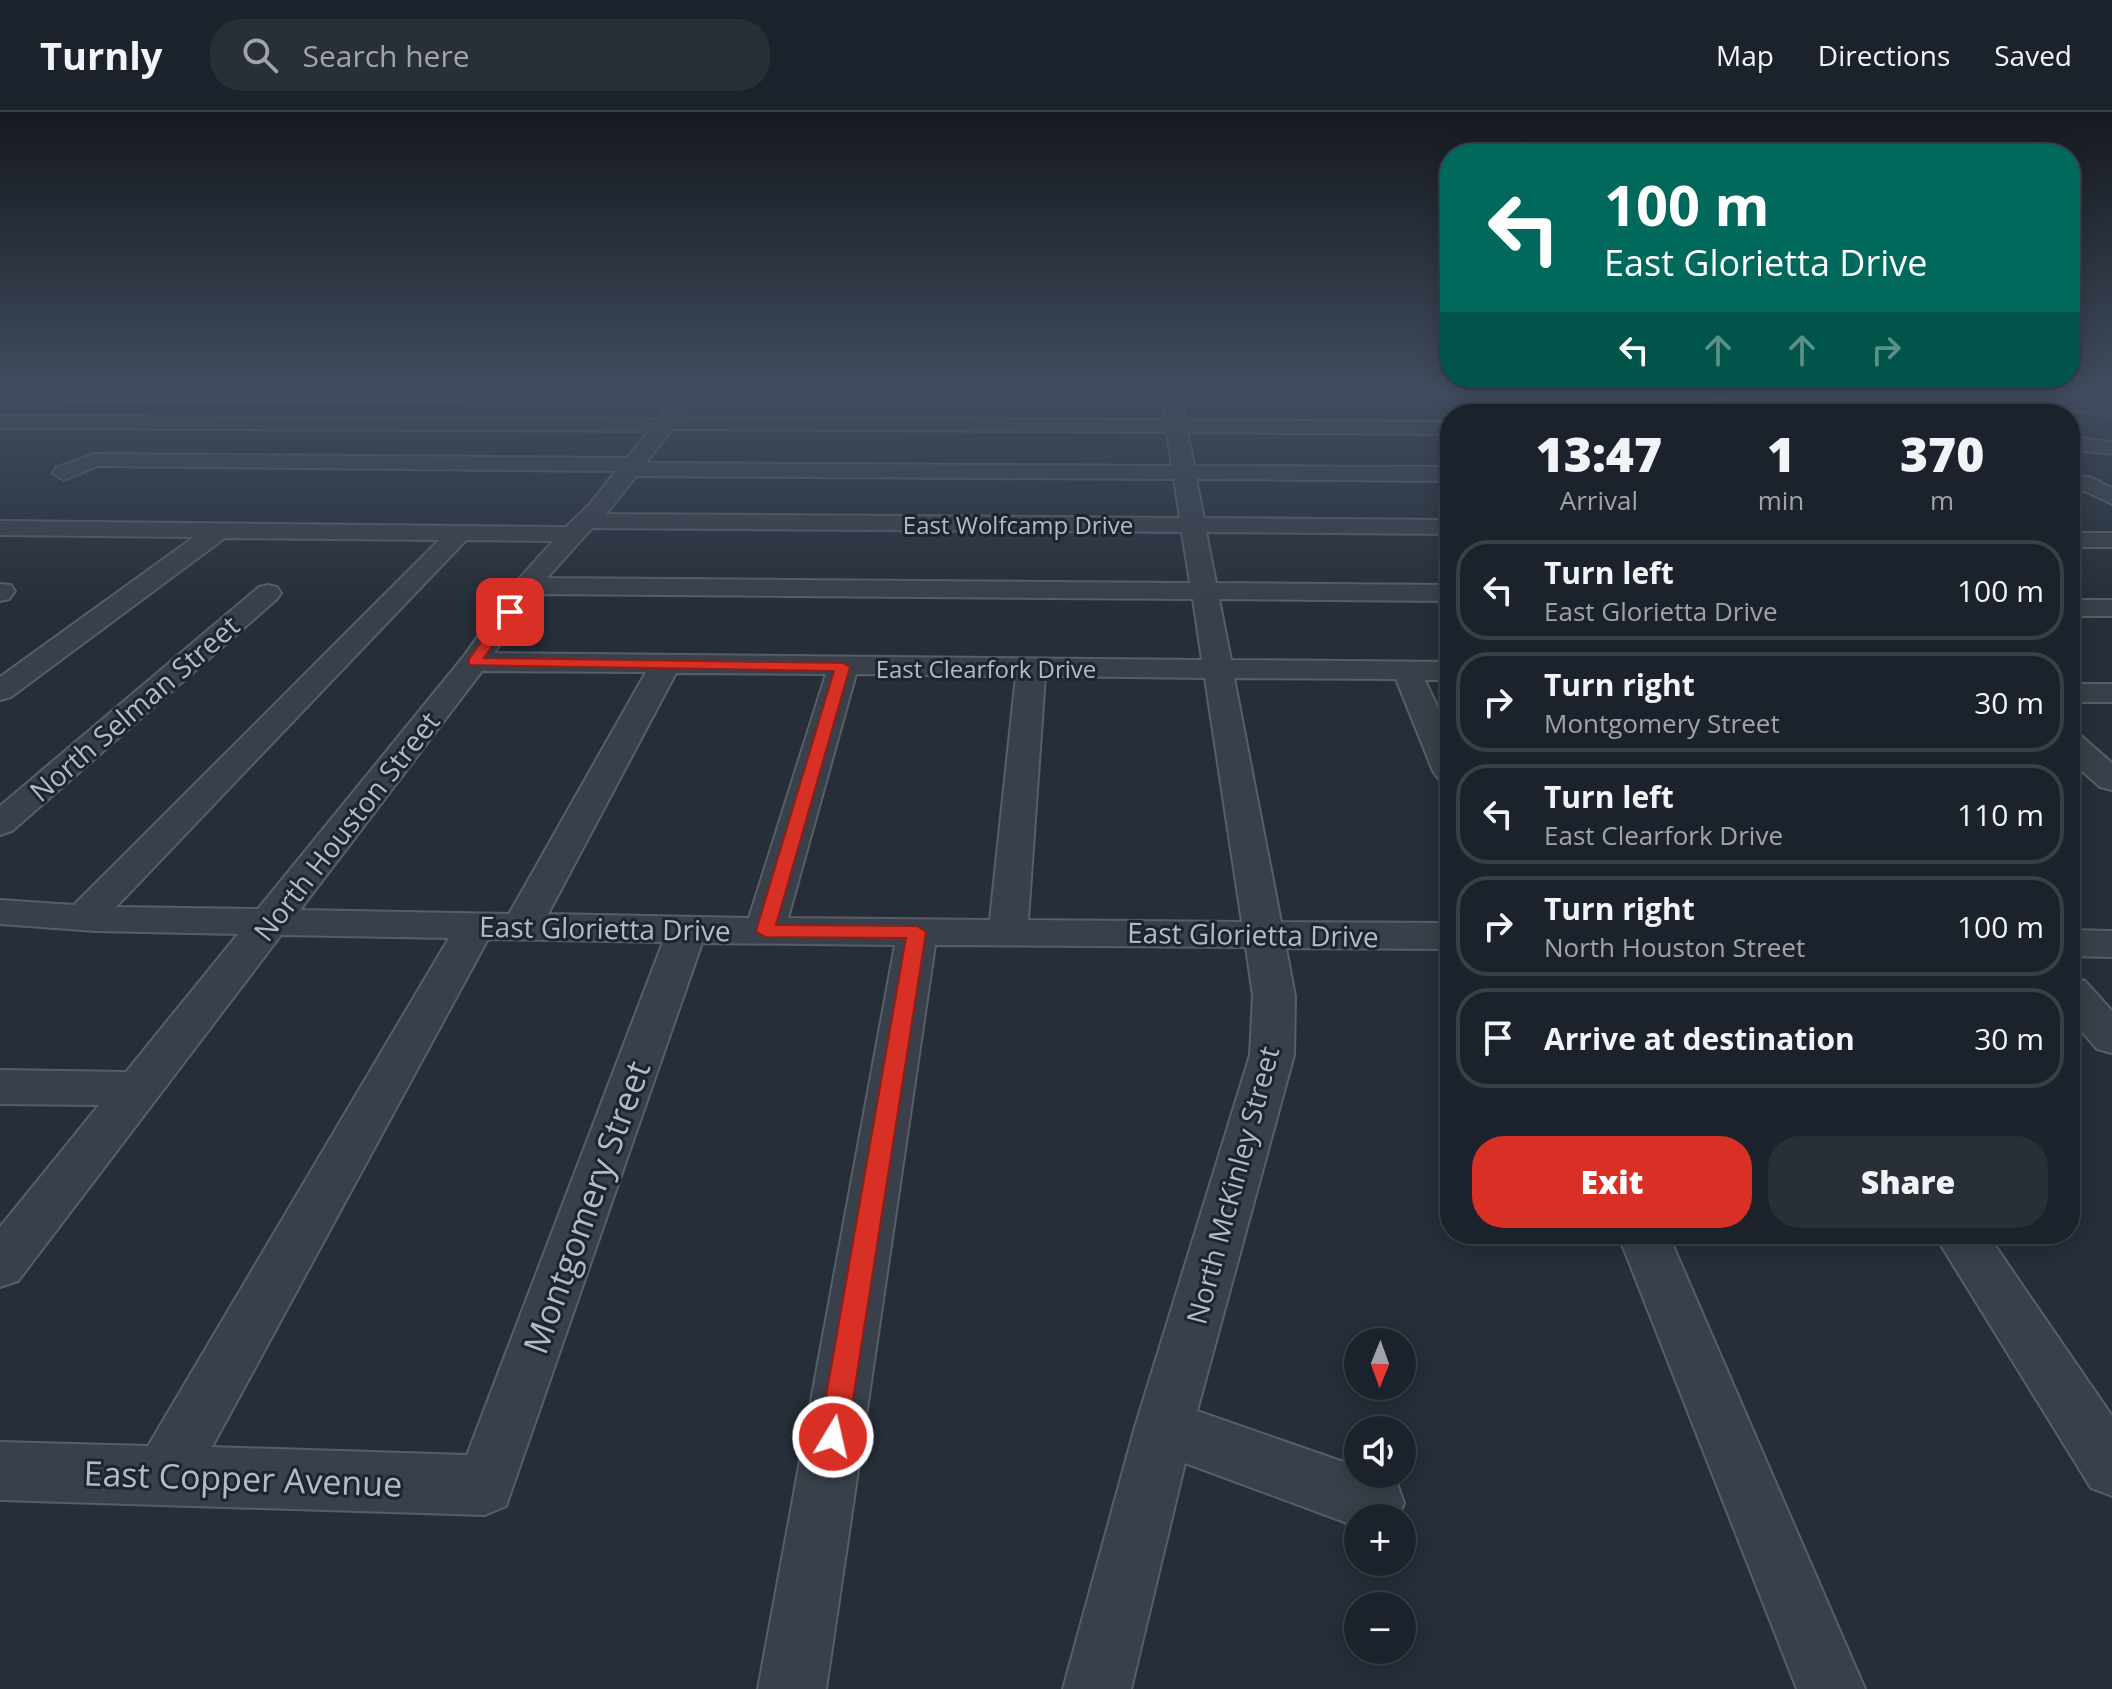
<!DOCTYPE html>
<meta charset="utf-8">
<style>
:root{--surface:#1c222b;--page:#292f37;--text:#f1f3f6;--muted:#a0a4a9;--line:#3a3f47;--accent:#d93025}
body{margin:0;font-family:"Open Sans",sans-serif;background:var(--page);color:var(--text);height:100vh;display:flex;flex-direction:column;font-size:30px;white-space:nowrap}
*{box-sizing:border-box;margin:0}
p{font-size:26px;color:var(--muted)}
.icon{flex:none;width:44px;height:44px;fill:none;stroke:currentColor;stroke-width:2;stroke-linecap:round;stroke-linejoin:round}
.map{position:relative;flex:1;overflow:hidden}
.side{position:absolute;left:1440px;top:292px;width:640px;height:840px;display:flex;flex-direction:column;background:var(--surface);border-radius:32px;box-shadow:0 4px 20px #0003,0 0 0 2px var(--line)}
.side>*{flex:none}
.hud{position:absolute;left:1440px;top:32px;width:640px;height:244px;border-radius:32px;box-shadow:0 4px 20px #0003,0 0 0 2px var(--line);background:#00695c;color:#fff;overflow:hidden}
.needle{width:52px;rotate:181deg}
.buttons{position:absolute;left:1344px;top:1216px;display:grid;gap:16px}
.buttons a{display:grid;place-items:center;width:72px;height:72px;border-radius:50%;background:var(--surface);box-shadow:0 4px 20px #0003,0 0 0 2px var(--line);font-size:40px}
.pin{position:absolute;display:grid;place-items:center;width:68px;height:68px;color:#fff;margin:-34px;border-radius:16px;box-shadow:0 4px 12px #0006}
.me{position:absolute;width:88px;margin:-44px;rotate:9deg;stroke-linejoin:round;filter:drop-shadow(0 0 6px #0008)}
.turn{display:flex;align-items:center;gap:28px;height:168px;padding:0 32px;font-size:36px}
.turn .icon{width:104px;height:104px;stroke-width:2.5}
.turn b{display:block;font-size:56px;line-height:68px}
.lanes{display:flex;align-items:center;height:76px;padding:0 32px;background:#0003;justify-content:center;gap:40px;direction:ltr}
.lanes .off{opacity:.35}
.eta{display:flex;justify-content:space-evenly;align-items:center;height:136px;text-align:center}
.eta b{font-size:48px;font-weight:800;line-height:56px}
.button{display:flex;gap:16px;margin-top:auto;padding:16px 32px}
.button a{flex:1;height:92px;border-radius:32px;background:var(--accent);color:#fff;font-size:32px;font-weight:800;line-height:92px;text-align:center}
.button a+a{background:var(--page);color:var(--text)}
ul{padding:0;list-style:none}
li{display:flex;align-items:center;gap:24px;height:100px;margin:0 16px 12px;padding:0 16px;border:4px solid var(--line);border-radius:32px}
li div{flex:1}
li b{display:block;font-size:30px}
li em{font-style:normal}
header{display:flex;align-items:center;gap:48px;box-sizing:border-box;height:112px;padding:0 40px;background:var(--surface);border-bottom:2px solid var(--line)}
header strong{font-size:38px}
nav{display:flex;gap:44px;margin-inline-start:auto;font-size:28px}
.search{width:560px;height:72px;background:var(--page);display:flex;align-items:center;gap:20px;box-sizing:border-box;padding:0 28px;border-radius:32px;color:var(--muted);font-size:30px}
.map>svg:first-child{display:block}
</style>
<header>
<strong>Turnly</strong>
<div class="search"><svg class="icon" aria-label="search" viewBox="0 0 24 24"><circle cx="10" cy="10" r="6"/><path d="M15 15l6 6"/></svg>Search here</div>
<nav><a>Map</a><a>Directions</a><a>Saved</a></nav>
</header>
<div class="map">
<svg width="2112" height="1577" viewBox="0 0 2112 1577">
<rect width="100%" height="100%" fill="#262e39"/>
<g fill="none" stroke-linecap="round" stroke-linejoin="round">
<defs>
<path id="minor" d="M6 278 680 280 683 278H701L681 305 1165 308 1161 278H1179L1185 308 1450 310V322L1187 320 1194 354 1450 355V369L1196 367 1204 406 1450 408V422L1206 420 1216 471 1450 473V489L1219 487 1231 548 1450 550V568H1425L1450 622V669L1438 666 1433 659 1396 567 1234 566 1281 810 1450 811V837L1286 836 1295 884 1294 943 1197 1299 1358 1355V1362H1377L1396 1369 1404 1391 1398 1406H1358V1415L1185 1351 1131 1577H1063L1135 1315 1250 943 1253 884 1246 835 935 833 826 1577H758L895 833 702 831 506 1394 485 1403 0 1388V1330L148 1334 449 826 281 823 18 1169 0 1175V1115L99 993 0 992V958L126 960 238 822 96 819 0 812V788L74 793 439 428 225 426 11 585 0 588V565L194 425 0 423V409L566 415 589 393 616 359 97 354 64 368 53 361 56 356 94 342 627 346 649 319 0 316V304L658 307 671 292 0 287V279ZM672 317 1167 320 1172 354 646 351ZM636 364 1174 367 1180 406 606 402ZM592 416 1182 420 1190 471 547 466ZM466 428 553 429 518 468 464 544 258 797 116 795ZM535 482 1193 487 1202 548 494 541ZM482 559 646 560 509 802 300 798ZM676 561 826 562 749 806 548 802ZM856 562 1016 564 990 808 788 806ZM1045 564 1205 566 1242 810 1028 808ZM488 827 663 830 467 1343 212 1335Z
M1392 278H1805L2067 286 2112 291V303L2067 298 1680 285 1401 284Z
M2070 325 2112 330V342L2070 337Z
M2070 365H2090L2112 376V392L2085 379H2070Z
M2070 421H2112V435H2070Z
M0 472 11 473 15 479 9 487 0 489Z
M268 473 277 475 281 481 277 487 12 719 0 723V694L259 475Z
M2070 488H2112V504H2070Z
M2070 572H2112V590H2070Z
M2070 621 2081 624 2112 651V678L2100 675 2070 648Z
M2070 818 2112 819V845L2070 844Z
M2070 865 2085 869 2112 899V941L2097 937 2070 906Z
M1618 1122H1668L1865 1577H1797Z
M1934 1122H1987L2112 1304V1384L2091 1376Z"/>
</defs>
<use href="#minor" stroke="#585e68" stroke-width="4"/>
<use href="#minor" fill="#39404a" fill-rule="evenodd"/>
</g>
<linearGradient id="sky" x2="0" y2="1"><stop stop-color="#15191f"/><stop offset="0.56" stop-color="#414c5f"/><stop offset="1" stop-color="#414c5f" stop-opacity="0"/></linearGradient>
<rect width="2112" height="498" fill="url(#sky)"/>
<path fill="#d93025" stroke="#8d1f18" stroke-width="2" d="M510 496 516 500 484 546 843 551 850 555 776 813 917 814 926 820 847 1325 843 1334 833 1338 824 1334 819 1325 906 826 765 825 756 819 834 559 469 553V547L505 497Z"/>
<g text-anchor="middle" dominant-baseline="central" stroke-width="6" stroke-linejoin="round" paint-order="stroke">
<g font-size="24" fill="#b5bbc5" stroke="#1f252f">
<text x="1018" y="412">East Wolfcamp Drive</text>
<text x="986" y="556">East Clearfork Drive</text>
</g>
<g font-size="28" fill="#b5bbc5" stroke="#1f252f">
<text transform="translate(134 596) rotate(-41)">North Selman Street</text>
<text transform="translate(346 714) rotate(-52)">North Houston Street</text>
<text transform="translate(605 816) rotate(1)">East Glorietta Drive</text>
<text transform="translate(1253 822) rotate(1)">East Glorietta Drive</text>
<text transform="translate(1232 1073) rotate(-75)">North McKinley Street</text>
</g>
<g font-size="34" fill="#b5bbc5" stroke="#1f252f">
<text transform="translate(586 1095) rotate(-70)">Montgomery Street</text>
<text transform="translate(243 1366) rotate(2)">East Copper Avenue</text>
</g>
</g>
</svg>
<div class="buttons">
<a><svg class="needle" viewBox="-14 -14 28 28"><path d="M0-13l5 13h-10z" fill="#e53935"/><path d="M0 13l5-13h-10z" fill="#a0a4a9"/></svg></a>
<a><svg class="icon" aria-label="sound" viewBox="0 0 24 24"><path d="M4 9h4l5-4v14l-5-4H4zM17 9q2 3 0 6"/></svg></a>
<a>+</a>
<a>−</a>
</div>
<div class="pin" style="left:510px;top:500px;background:#d93025"><svg class="icon" aria-label="arrive" viewBox="0 0 24 24"><path d="M6 21V4h12l-3 4 3 4H6"/></svg></div>
<svg class="me" style="left:833px;top:1325px" viewBox="-20 -20 40 40"><circle r="17" fill="#d93025" stroke="#fff" stroke-width="3"/><path d="M0-11L8 9 0 5-8 9z" fill="#fff"/></svg>
<div class="hud">
<div class="turn"><svg class="icon" aria-label="left" viewBox="0 0 24 24"><path d="M17 20v-9H6M10 6l-5 5 5 5"/></svg><div><b>100 m</b>East Glorietta Drive</div></div>
<div class="lanes"><svg class="icon" aria-label="left" viewBox="0 0 24 24"><path d="M17 20v-9H6M10 6l-5 5 5 5"/></svg><svg class="icon off" aria-label="ahead" viewBox="0 0 24 24"><path d="M12 20V5M6 11l6-6 6 6"/></svg><svg class="icon off" aria-label="ahead" viewBox="0 0 24 24"><path d="M12 20V5M6 11l6-6 6 6"/></svg><svg class="icon off" aria-label="right" viewBox="0 0 24 24"><path d="M7 20v-9h11M14 6l5 5-5 5"/></svg></div>
</div>
<section class="side">
<div class="eta">
<div><b>13:47</b><p>Arrival</p></div>
<div><b>1</b><p>min</p></div>
<div><b>370</b><p>m</p></div>
</div>
<ul>
<li><svg class="icon" aria-label="left" viewBox="0 0 24 24"><path d="M17 20v-9H6M10 6l-5 5 5 5"/></svg><div><b>Turn left</b><p>East Glorietta Drive</p></div><em>100 m</em></li>
<li><svg class="icon" aria-label="right" viewBox="0 0 24 24"><path d="M7 20v-9h11M14 6l5 5-5 5"/></svg><div><b>Turn right</b><p>Montgomery Street</p></div><em>30 m</em></li>
<li><svg class="icon" aria-label="left" viewBox="0 0 24 24"><path d="M17 20v-9H6M10 6l-5 5 5 5"/></svg><div><b>Turn left</b><p>East Clearfork Drive</p></div><em>110 m</em></li>
<li><svg class="icon" aria-label="right" viewBox="0 0 24 24"><path d="M7 20v-9h11M14 6l5 5-5 5"/></svg><div><b>Turn right</b><p>North Houston Street</p></div><em>100 m</em></li>
<li><svg class="icon" aria-label="arrive" viewBox="0 0 24 24"><path d="M6 21V4h12l-3 4 3 4H6"/></svg><div><b>Arrive at destination</b></div><em>30 m</em></li>
</ul>
<div class="button"><a>Exit</a><a>Share</a></div>
</section>
</div>
